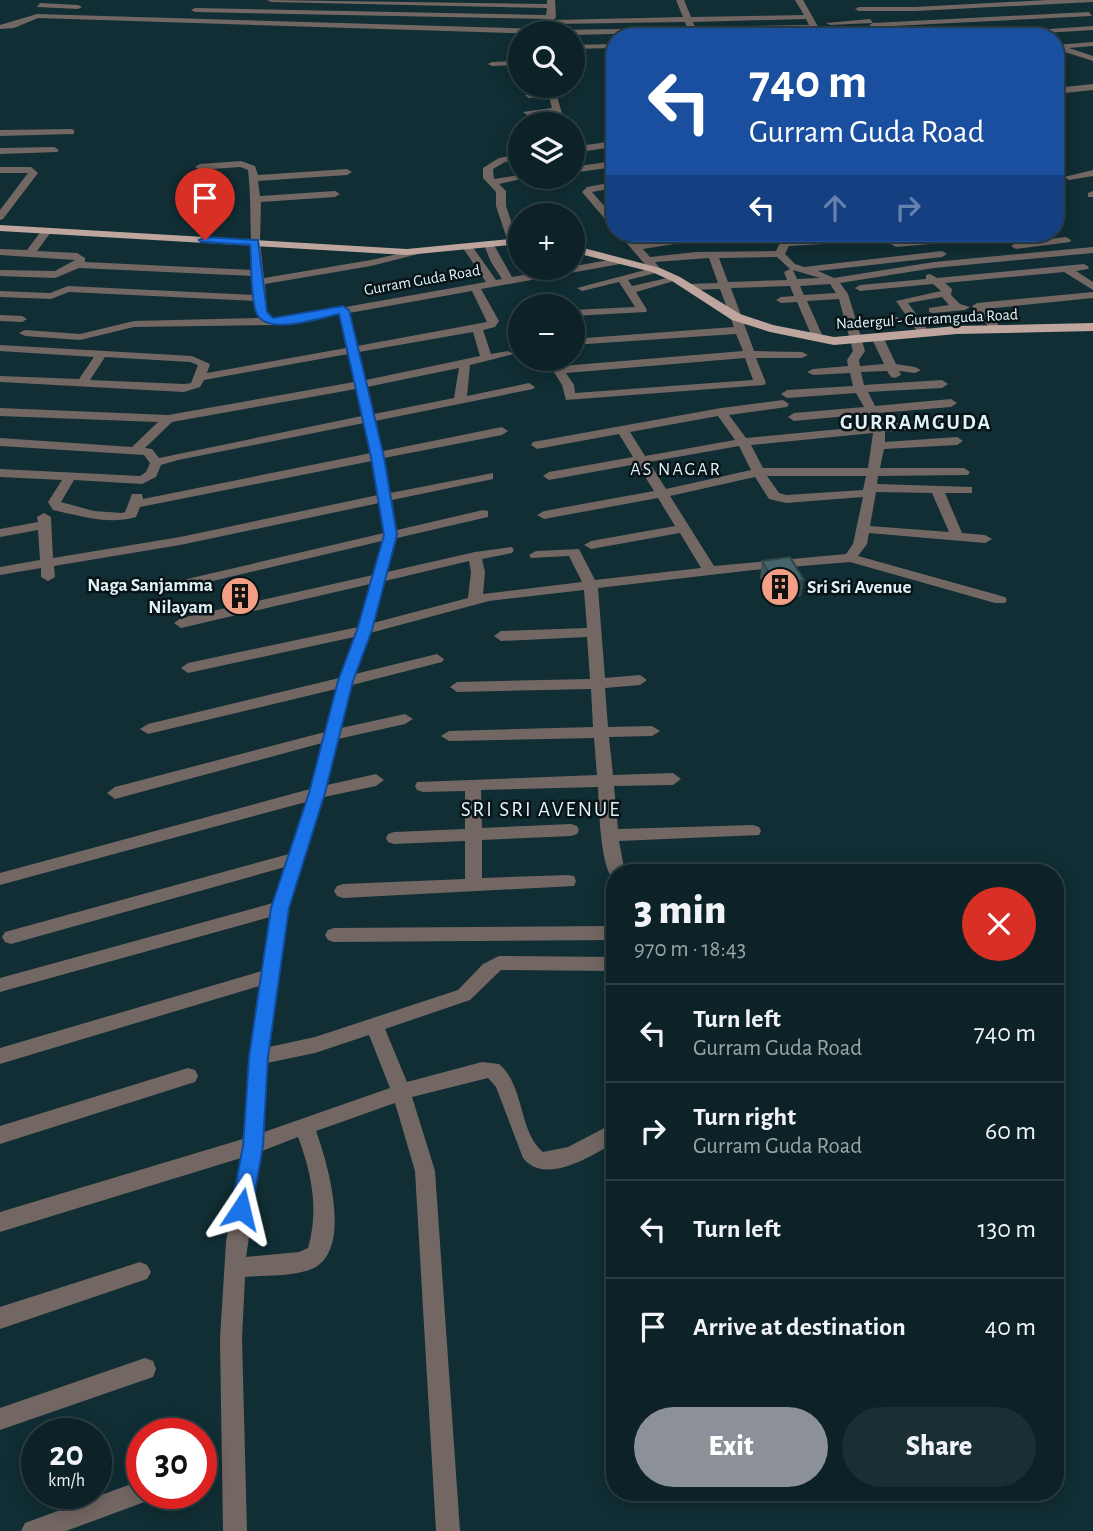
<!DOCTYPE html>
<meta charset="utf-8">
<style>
:root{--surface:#0c2227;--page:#1a2f33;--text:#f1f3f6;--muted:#9aa4a7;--line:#2c3f44;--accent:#8c9099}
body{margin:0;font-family:"Alegreya Sans",sans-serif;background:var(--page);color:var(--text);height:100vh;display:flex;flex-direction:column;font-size:26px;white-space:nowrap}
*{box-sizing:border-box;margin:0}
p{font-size:23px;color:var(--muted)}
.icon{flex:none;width:38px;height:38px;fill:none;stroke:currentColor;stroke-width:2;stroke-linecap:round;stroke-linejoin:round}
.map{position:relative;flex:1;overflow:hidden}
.sheet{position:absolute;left:606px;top:864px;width:458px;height:637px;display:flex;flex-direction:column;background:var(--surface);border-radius:28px;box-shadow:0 4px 18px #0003,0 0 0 2px var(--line)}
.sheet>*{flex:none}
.guide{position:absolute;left:606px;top:28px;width:458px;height:214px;border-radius:28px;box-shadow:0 4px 18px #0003,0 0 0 2px var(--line);background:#1a4fa0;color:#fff;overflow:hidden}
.buttons{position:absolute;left:508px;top:21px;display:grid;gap:14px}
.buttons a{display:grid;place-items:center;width:77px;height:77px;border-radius:50%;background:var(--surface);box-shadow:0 4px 18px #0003,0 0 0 2px var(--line);font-size:35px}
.speed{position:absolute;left:21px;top:1418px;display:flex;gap:14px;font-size:35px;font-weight:700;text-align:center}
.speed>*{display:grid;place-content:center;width:91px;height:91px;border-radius:50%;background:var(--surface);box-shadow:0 4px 18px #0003,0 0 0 2px var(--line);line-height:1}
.speed small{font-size:18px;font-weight:400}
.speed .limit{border:10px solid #d22;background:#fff;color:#111}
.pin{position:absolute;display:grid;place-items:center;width:60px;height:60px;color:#fff;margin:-72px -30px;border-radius:50% 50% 50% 0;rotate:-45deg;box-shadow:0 0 7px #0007}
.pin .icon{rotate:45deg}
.me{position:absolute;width:77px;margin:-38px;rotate:10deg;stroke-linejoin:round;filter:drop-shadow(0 0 5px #0008)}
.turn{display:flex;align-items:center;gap:24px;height:147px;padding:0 28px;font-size:32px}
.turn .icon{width:91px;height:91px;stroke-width:2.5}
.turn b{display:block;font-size:49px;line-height:60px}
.lanes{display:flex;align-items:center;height:66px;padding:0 28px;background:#0003;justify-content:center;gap:35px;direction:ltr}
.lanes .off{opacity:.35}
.round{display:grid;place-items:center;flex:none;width:74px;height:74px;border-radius:37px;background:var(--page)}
.head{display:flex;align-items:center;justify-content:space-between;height:119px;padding:0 28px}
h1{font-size:42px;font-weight:800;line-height:52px}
.button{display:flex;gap:14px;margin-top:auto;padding:14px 28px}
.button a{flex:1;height:80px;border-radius:42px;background:var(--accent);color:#fff;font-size:28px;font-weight:800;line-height:80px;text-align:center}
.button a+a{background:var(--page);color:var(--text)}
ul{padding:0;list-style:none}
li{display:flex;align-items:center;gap:21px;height:98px;padding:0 28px;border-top:2px solid var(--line)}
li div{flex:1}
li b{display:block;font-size:26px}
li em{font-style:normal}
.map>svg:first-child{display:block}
</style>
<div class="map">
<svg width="1093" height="1531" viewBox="0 0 1093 1531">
<rect width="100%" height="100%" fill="#102e34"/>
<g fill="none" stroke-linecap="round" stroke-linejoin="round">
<path fill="#736763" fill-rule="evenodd" d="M267 0 547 4V0H555L556 17 554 20 683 17 676 0H684L691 17 804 15 795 0H803L824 37H816L812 29 572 35 38 18 14 28 0 29V25L37 14 545 29 546 19 195 12 191 10 195 8 546 15 547 8 271 2ZM806 19 809 25 695 27 693 22ZM685 22 687 28 553 30V24Z
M1047 0H1093V2L915 11H859L855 9 859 7H915Z
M40 3 78 5 82 7 78 9 37 7Z
M1089 12 1092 16 873 27 869 25 873 23Z
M870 19 873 23 830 25 826 23Z
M1093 26V30L980 37H929Z
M1093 42V46L1069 48 1093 56V61L1055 49V45Z
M614 44V48L572 49V45Z
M520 61V65L492 66 488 64 492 62Z
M1093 84V90L1055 94V88Z
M546 86H554L565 124H557L553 113 527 115 523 112 552 108 549 97 529 98 525 95 547 92Z
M71 129 74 130V134L0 136V130Z
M614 141V147L572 153V147Z
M54 147 59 150 57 152 0 154V148Z
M520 154V160L505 162 493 169 494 179 520 175 530 177 499 184 506 191V206L518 242 513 245 508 242 496 206V192L483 178V168L499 158Z
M241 161 255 166 258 175 347 169 352 172 347 175 258 181 260 196 335 191 340 194 335 197 261 202 260 242 264 278 371 260 429 247 434 250 371 266 265 284 267 312 269 316 278 319 486 282 463 248 468 245 472 246 496 280 502 279 491 262 484 245 489 242 494 245 512 277 620 258 625 261 620 264 481 289 499 321 495 327 483 330 491 354 508 351 514 354 470 365 467 396 529 383 535 387 533 389 375 421 383 451 502 427 508 431 502 435 384 458 390 493 493 473V479L392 500 397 530 483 510 488 511V517L397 538 387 572 475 552 512 547 514 550 512 553 482 559 485 572 483 594 582 582 569 556 531 558 529 555 536 551 579 549 595 580 701 568 680 533 591 549 584 545 591 541 675 526 658 498 544 519 537 515 544 511 654 491 637 464 549 480 543 476 549 472 633 457 619 434 537 449 531 445 533 442 721 408 783 400 789 404 787 407 729 415 746 438 872 426 868 414 794 421 788 417 794 413 864 407 856 393 787 398 781 394 787 390 853 386 850 373 813 375 807 372 813 369 848 366 847 360 853 351 839 299 807 301 823 337 813 339 797 302 781 303 776 300 781 297 794 296 790 286 731 288 754 351 802 352 808 355 802 358H756L766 383 764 385 566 400 562 385 546 359H558L562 366 743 351 736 334 572 345V339L734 327 720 289 688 290 683 287 688 284 718 283 709 258 655 262 661 270 660 272 628 280 632 286 676 276 681 279 636 292 647 310 646 312 572 316V310L635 307 619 282 582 291 577 288 649 269 618 233H628L638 244 707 233H730L725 236 643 249 650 257 696 252 776 251 785 233H795L792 240 890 234 895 237 890 240 789 246 785 254 795 264 804 267 942 251 947 254 942 257 818 271 834 278 934 262 1093 247V253L934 268 840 283 848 294 856 320 897 317 902 320 897 323 858 327 865 351 859 360 860 366 884 364 872 339 878 336 884 339 896 364 915 367 921 370 915 373 899 371 901 375 895 378 891 377 887 371 861 372 864 385 942 380 948 384 942 388 868 392 875 406 951 399 957 403 951 407 879 413 884 424 964 416 970 420 964 424 885 432V442L957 437 963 441 957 445 884 449 880 468H964L970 472 968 475 878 476 877 484 972 487V493H945L962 533 985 535 992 539 985 543 869 533 867 544 858 556 1005 597 1007 600 1005 603H995L850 562 753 570 598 588 605 678 640 675 647 680 640 685 605 688 608 727 652 726 660 731 652 736 609 737 613 775 673 773 681 779 673 785 614 786 618 829 753 825 759 827 761 831 759 835 619 841 625 873H614V879C600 869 599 805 598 787L481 790 482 828 571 824 577 826 579 830 577 834 571 836 482 840V878L568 875 574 876 576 881 574 886 343 898 337 896 334 891 337 886 343 884 465 879V841L394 844 388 842 386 838 388 834 394 832 465 829V791L423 792 417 790 415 786 417 782 597 775 594 738 449 741 441 736 449 731 593 727 591 689 457 692 450 687 457 682 590 679 587 637 501 641 494 636 501 631 587 628 584 590 489 601 370 633 355 674 437 654 444 659 442 662 352 685 341 728 405 714 413 719 405 724 338 739 327 785 376 774 384 780 376 786 324 797 289 908 269 1047 315 1037 458 990 483 964 499 956 614 957V971L501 970 470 1000 385 1029 407 1082 482 1062 499 1064C525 1086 518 1131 543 1152L568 1147 614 1123V1143C591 1156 545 1186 523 1158L496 1087 488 1078 412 1097 435 1171 460 1531H436L415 1171 395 1103 316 1131C327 1161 353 1248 314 1268 295 1277 266 1275 245 1277L242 1339 247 1531H223L220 1339 226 1242 241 1158 0 1232V1212L243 1139 249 1057 259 986 0 1064V1048L262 971 270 917 0 992V978L273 903 285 867 11 944 5 942 2 937 5 932 289 854 306 802 0 885V873L310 789 322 743 115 799 107 793 115 787 325 732 336 689 148 734 140 729 148 724 339 678 354 637 188 673 181 668 188 663 358 627 370 584 181 628 174 623 181 618 373 575 382 541 187 587 180 583 187 579 384 533 379 503 180 545 54 566 55 577 48 581 41 577V568L0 575V567L40 560 38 530 0 537V529L38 522 37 517 44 513 51 517 53 558 180 537 378 495 372 461 140 507 136 517C108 525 81 516 53 510L48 502 62 480 0 477V469L140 476 146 472 150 463 144 455 0 446V438L132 447 158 422 0 416V408L168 415 354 382 348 354 204 380 200 387 184 392 0 382V376L79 379 94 357 0 351V345L192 356 210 364 207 373 346 348 339 314 278 325 134 327 80 340 25 336 19 333 25 330 80 334 134 321 259 318 256 301 69 292 51 299 0 297V291L50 293 68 286 255 295 253 276 79 268 55 278 0 276V270L55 271 75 260 0 255V249L27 250 42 230 46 229 51 232 37 251 77 253 85 258V262L253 270C249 236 252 203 248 170L240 167 200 170 195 167 200 164ZM777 257 790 269 784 272 787 280 728 282 719 258ZM793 270 820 278 797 279ZM830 284 836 293 804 295 800 286ZM472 291 487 322 357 346 349 313ZM473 332 480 356 366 380 359 352ZM105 357 190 362 198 365 191 383 184 384 90 380ZM745 358 753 380 575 393 574 385 566 373ZM459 368 454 398 374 414 367 387ZM356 389 362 416 159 458 152 449 145 448 172 422ZM718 416 735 440 645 456 630 432ZM364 423 371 453 143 499 142 494H132L125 512 122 513 94 511 61 502 74 480 142 484 156 477 161 465 178 460ZM873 433 868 468H763L751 445ZM739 446 751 470 666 489 649 462ZM767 476H866L863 490 786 495 779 493ZM755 477 769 499 786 503 863 497 853 544 846 554 714 566 670 496ZM876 492 932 493 949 532 870 526ZM469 561 471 572 468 598 373 623 385 581ZM369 1035 390 1088 264 1132 267 1063 315 1053ZM298 1137C312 1174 319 1210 308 1248L299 1252 246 1257 262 1151Z
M614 161V167L572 173V167Z
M0 167H31L38 173 3 219 0 220V210L28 173H0Z
M1093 170V176L1069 180 1064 177Z
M614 182V188L592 192 614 217V226L610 225 582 192 587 187Z
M1093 191V197H1088V193Z
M991 233H1028L1023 236 896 247 891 244 896 241Z
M1066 237 1071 240 1070 242 1016 249 1011 246 1016 243Z
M1084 264 1089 267 1088 269 1076 271 1093 282V290L1064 272 945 283 952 289 951 295 960 304 970 307 965 310 933 313 929 312V308L949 305 942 297 908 303 930 333 924 336 920 335 896 301 941 291 933 284 860 291 855 288 860 285 926 279V275L930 274 937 278Z
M1093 292V298L985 309 1002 329 996 332 992 331 972 306 977 303Z
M0 315 22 316 27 319 22 322 0 321Z
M614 926V940L334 942 328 940 325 935 328 930 334 928Z
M188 1068 195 1070 198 1076 195 1082 0 1144V1126Z
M140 1262 147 1265 151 1272 147 1279 0 1329V1307Z
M145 1358 153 1361 156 1369 153 1377 0 1430V1408Z
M142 1480V1493H153L150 1500 66 1531H21L25 1523Z"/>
<path fill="#bea59d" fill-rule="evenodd" d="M0 225 407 249 520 238V244L407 255 0 231Z
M572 245 660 268 680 277 740 314 773 325 834 337 957 326 1093 323V331L957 334 834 345 770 332 732 320 672 281 652 272 572 252Z"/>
</g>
<path fill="#3a555b" d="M762 561 804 580 801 596 773 601 760 578Z"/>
<path fill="#30454a" d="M804 580 801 596 773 601 775 584Z
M254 595 255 599 230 604 229 600Z"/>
<path fill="#44636a" stroke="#30454a" stroke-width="2" d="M790 557 804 580 775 584 762 561Z
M248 579 254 595 229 600 223 585Z"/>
<path fill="#1a73e8" stroke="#114b97" stroke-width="2" d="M205 237 258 240 267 312 273 318 343 306 349 310 384 457 397 535 372 630 353 681 325 793 289 908 268 1057 263 1146 252 1209 248 1215 241 1218 234 1215 231 1209 243 1146 249 1057 271 908 309 793 338 681 357 630 384 535 371 457 339 314C319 318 265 337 256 312 250 295 252 263 250 245L201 242 199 240Z"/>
<defs>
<symbol id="building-disc" viewBox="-11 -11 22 22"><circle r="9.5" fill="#f39f85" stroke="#081417"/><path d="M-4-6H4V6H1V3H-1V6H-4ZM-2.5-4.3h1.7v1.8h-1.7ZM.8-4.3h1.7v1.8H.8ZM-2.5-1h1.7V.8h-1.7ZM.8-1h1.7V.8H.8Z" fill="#111"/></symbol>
</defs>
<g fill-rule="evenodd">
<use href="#building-disc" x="758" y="565" width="44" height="44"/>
<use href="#building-disc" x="218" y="574" width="44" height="44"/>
</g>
<g text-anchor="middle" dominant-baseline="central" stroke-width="5" stroke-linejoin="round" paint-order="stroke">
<g font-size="16" fill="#e1f2f6" stroke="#081417">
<text transform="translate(422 280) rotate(-10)">Gurram Guda Road</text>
<text transform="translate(927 319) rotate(-3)">Nadergul - Gurramguda Road</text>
</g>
<g font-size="18" letter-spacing="2" fill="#e1f2f6" stroke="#081417">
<text x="676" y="470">AS NAGAR</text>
</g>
<g font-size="19" font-weight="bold" fill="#e1f2f6" stroke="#081417" text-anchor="end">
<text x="213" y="585">Naga Sanjamma<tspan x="213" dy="22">Nilayam</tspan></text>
<text x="807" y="587" text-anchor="start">Sri Sri Avenue</text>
</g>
<g font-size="21" font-weight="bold" letter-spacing="2" fill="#e1f2f6" stroke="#081417">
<text x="916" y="422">GURRAMGUDA</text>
</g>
<g font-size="21" letter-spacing="2" fill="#e1f2f6" stroke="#081417">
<text x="541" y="809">SRI SRI AVENUE</text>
</g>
</g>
</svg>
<div class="buttons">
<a><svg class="icon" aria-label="search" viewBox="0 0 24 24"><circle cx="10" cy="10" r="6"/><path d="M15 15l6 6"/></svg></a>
<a><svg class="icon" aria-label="layers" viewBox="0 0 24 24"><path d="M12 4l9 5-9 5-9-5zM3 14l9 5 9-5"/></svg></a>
<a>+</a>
<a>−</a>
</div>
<div class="speed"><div>20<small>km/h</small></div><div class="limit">30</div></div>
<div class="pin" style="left:205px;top:240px;background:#d93025"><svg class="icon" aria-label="arrive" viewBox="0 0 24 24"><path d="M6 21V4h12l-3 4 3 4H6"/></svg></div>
<svg class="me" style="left:241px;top:1209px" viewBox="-20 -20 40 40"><path d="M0-17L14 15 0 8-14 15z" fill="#1a73e8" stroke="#fff" stroke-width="4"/></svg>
<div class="guide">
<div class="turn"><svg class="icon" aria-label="left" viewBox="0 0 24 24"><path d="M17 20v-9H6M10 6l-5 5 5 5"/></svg><div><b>740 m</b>Gurram Guda Road</div></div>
<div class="lanes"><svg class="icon" aria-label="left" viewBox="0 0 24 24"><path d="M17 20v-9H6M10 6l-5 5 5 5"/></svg><svg class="icon off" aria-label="ahead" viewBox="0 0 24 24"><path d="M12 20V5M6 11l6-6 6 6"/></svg><svg class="icon off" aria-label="right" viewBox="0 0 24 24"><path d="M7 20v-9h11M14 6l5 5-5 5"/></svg></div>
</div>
<section class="sheet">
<div class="head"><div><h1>3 min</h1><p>970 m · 18:43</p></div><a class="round" style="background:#d93025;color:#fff"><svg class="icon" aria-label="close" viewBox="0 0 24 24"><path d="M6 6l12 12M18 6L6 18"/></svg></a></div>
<ul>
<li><svg class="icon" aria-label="left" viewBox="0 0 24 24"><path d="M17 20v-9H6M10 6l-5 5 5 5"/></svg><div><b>Turn left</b><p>Gurram Guda Road</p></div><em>740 m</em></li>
<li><svg class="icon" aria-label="right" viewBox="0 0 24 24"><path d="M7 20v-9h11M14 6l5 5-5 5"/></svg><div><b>Turn right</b><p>Gurram Guda Road</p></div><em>60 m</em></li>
<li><svg class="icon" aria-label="left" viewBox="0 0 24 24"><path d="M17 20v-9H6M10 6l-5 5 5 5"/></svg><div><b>Turn left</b></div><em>130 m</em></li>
<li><svg class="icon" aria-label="arrive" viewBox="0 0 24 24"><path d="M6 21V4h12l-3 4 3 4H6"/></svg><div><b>Arrive at destination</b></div><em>40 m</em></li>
</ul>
<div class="button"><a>Exit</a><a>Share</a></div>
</section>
</div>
